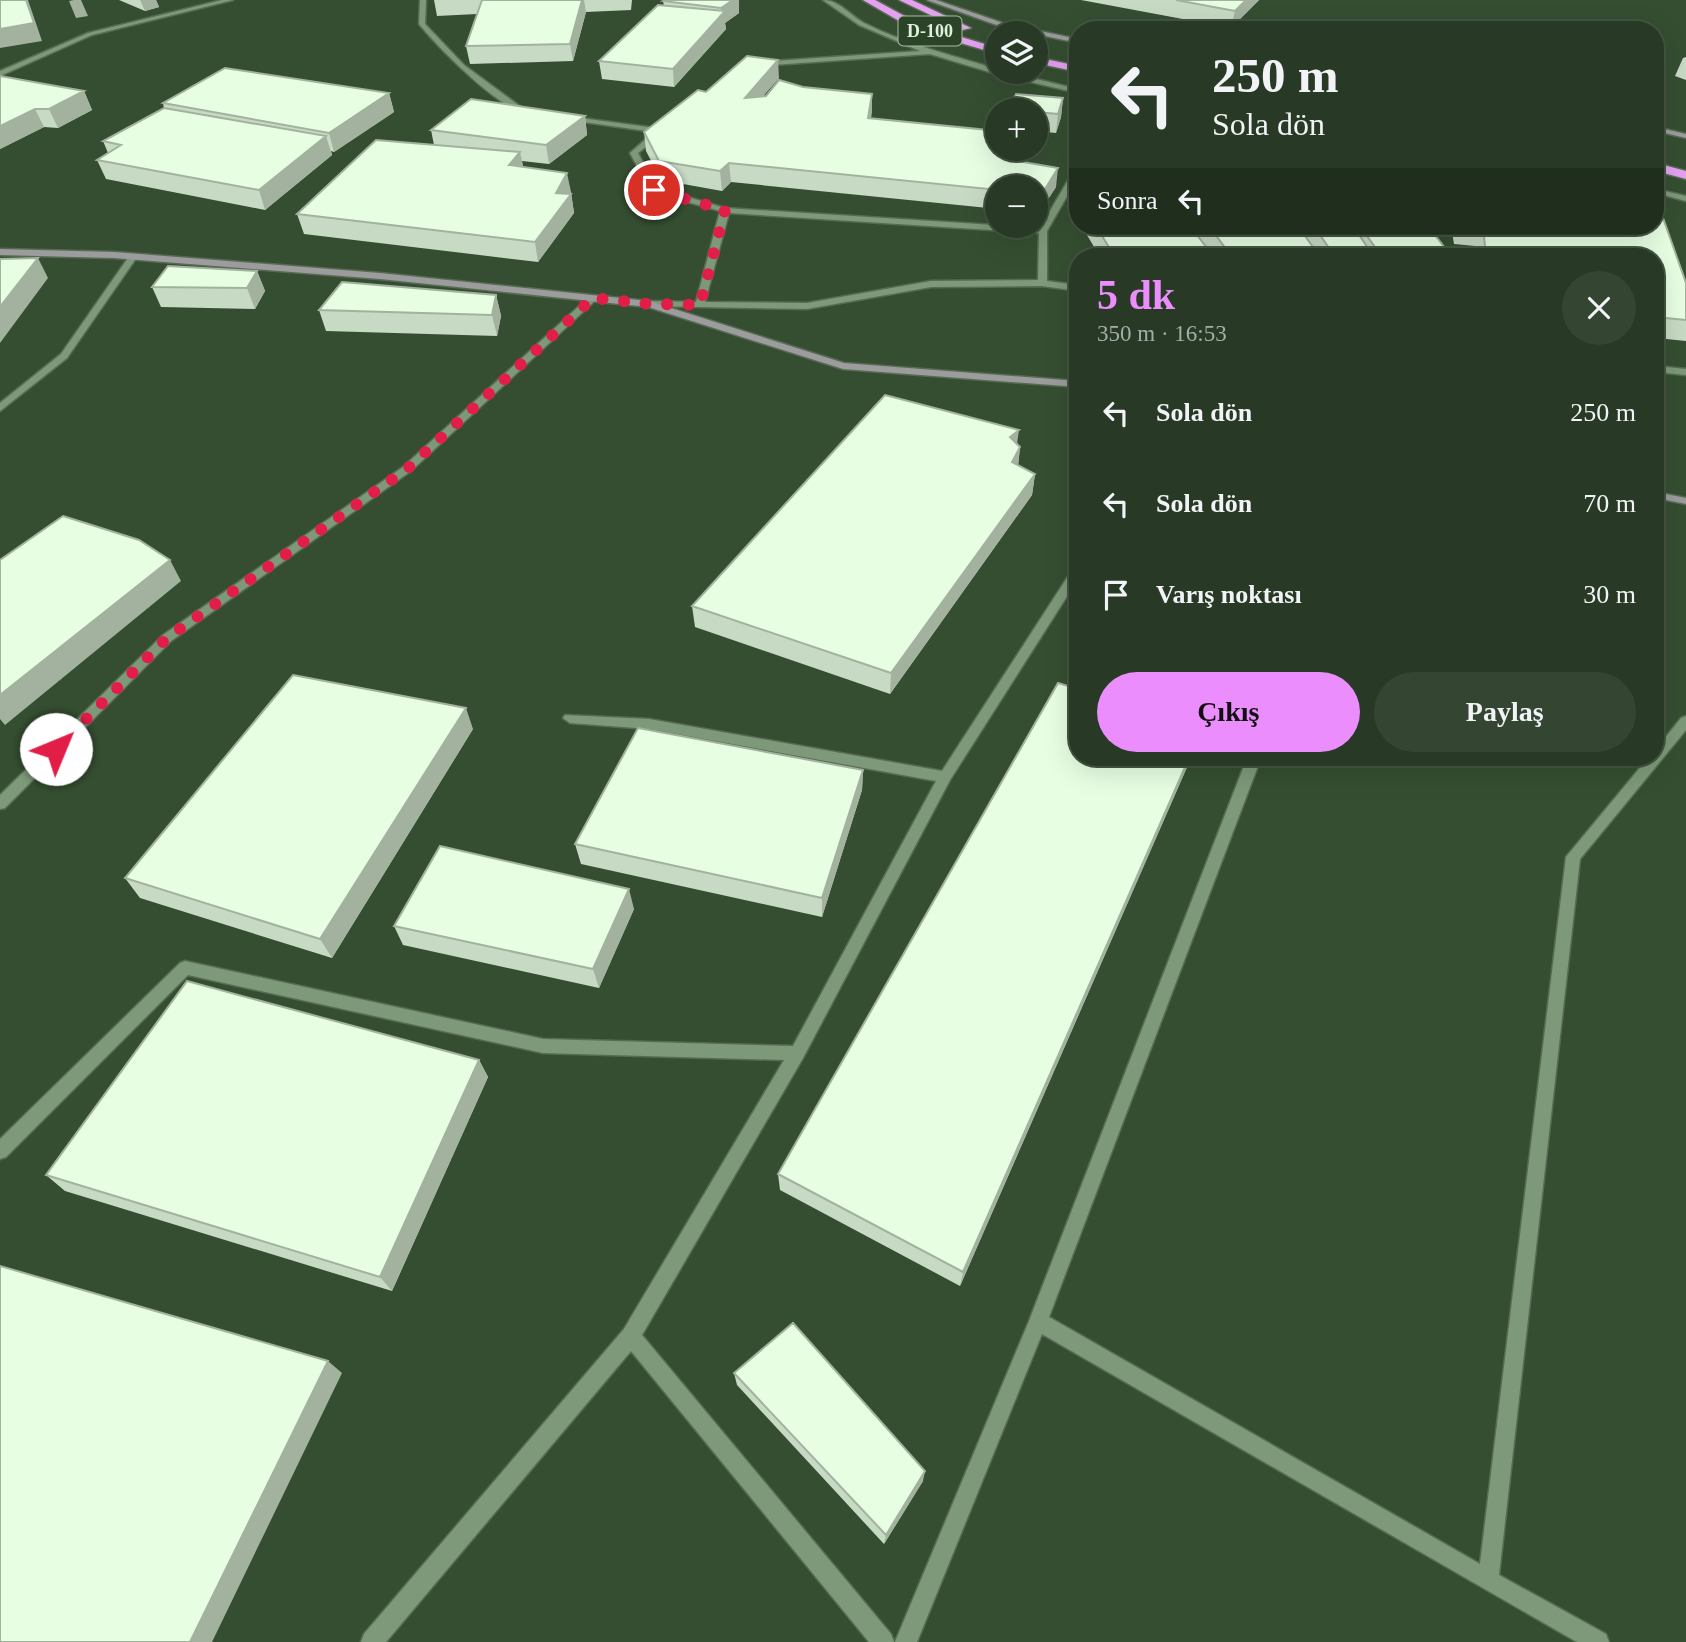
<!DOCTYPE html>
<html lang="tr">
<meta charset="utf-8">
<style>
:root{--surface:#283a25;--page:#344532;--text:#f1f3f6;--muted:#a5ada7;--line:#445442;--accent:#eb8dfc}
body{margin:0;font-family:"Times New Roman",serif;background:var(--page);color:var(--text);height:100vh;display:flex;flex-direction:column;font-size:26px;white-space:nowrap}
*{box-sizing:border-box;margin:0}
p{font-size:23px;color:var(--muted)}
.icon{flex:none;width:38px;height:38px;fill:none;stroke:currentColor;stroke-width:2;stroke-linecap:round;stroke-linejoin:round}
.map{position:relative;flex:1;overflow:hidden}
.details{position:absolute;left:1069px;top:248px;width:595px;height:518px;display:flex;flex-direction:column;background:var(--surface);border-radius:28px;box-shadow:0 7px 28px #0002,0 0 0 2px var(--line)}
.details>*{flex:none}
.hud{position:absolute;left:1069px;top:21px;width:595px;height:214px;border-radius:28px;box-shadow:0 7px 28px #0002,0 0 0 2px var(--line);background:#283a25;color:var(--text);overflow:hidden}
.buttons{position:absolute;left:985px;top:21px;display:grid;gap:14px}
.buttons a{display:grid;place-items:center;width:63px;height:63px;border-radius:50%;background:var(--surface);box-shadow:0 7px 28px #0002,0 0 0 2px var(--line);font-size:35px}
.pin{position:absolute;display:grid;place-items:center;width:60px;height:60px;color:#fff;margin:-30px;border:4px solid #fff;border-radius:50%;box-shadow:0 2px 7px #0007}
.me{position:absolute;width:77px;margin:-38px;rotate:45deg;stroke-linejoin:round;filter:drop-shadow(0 0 5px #0008)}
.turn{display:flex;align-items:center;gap:24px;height:147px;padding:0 28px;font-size:32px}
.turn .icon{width:91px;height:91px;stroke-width:2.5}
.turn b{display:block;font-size:49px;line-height:60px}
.then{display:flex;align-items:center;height:66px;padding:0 28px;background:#0003;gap:14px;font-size:26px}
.round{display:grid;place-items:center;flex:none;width:74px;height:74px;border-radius:37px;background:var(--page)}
.head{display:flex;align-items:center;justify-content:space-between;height:119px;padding:0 28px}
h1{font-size:42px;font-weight:600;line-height:52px;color:var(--accent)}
.button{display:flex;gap:14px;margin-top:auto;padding:14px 28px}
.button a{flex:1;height:80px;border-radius:42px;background:var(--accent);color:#111;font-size:28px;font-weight:600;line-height:80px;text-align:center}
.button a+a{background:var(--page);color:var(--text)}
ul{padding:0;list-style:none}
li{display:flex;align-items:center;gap:21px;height:91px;padding:0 28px}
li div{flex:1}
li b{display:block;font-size:26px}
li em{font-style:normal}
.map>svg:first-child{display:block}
</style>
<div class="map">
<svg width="1686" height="1642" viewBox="0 0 1686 1642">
<rect width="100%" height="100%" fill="#354e31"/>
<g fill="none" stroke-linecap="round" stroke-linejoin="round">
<defs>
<path id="street" d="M222 0H233L92 35 0 76V71L88 33Z
M420 0H426L425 24 464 65 525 110 534 111V115C504 116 438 47 419 24Z
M823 0C839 0 851 16 864 23 906 44 953 56 998 69V72H1007L1078 89V93L996 74 930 54 757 66 760 62 920 51 859 25Z
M566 116 663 129V133L638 153 657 188 725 208 1040 228 1074 170 1078 168V177L1047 231V281L1078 285V291L1042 286 931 287 807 309 646 306 644 304 649 301 696 302 720 211 651 192 630 153 654 132 569 120 565 118ZM729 213 1039 233 1038 280 931 281 807 303 705 302Z
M1656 189 1686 196V201L1656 193Z
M130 255 137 257 67 358 0 411V403L61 354Z
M590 296 598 298 411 471 171 641 5 808 0 809V795L163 635 403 467Z
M1656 366 1686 369V375L1656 372Z
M1078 566V579L950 780 803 1058 642 1335 891 1634 894 1642H869L631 1351 386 1642H361L364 1634 624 1329 784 1060 543 1053 188 975 6 1157 0 1159V1139L180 963 185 961 543 1039 793 1046 936 781 649 729 570 723 563 718 565 715 649 719 942 771 1074 567Z
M1686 716V730L1580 859 1499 1575 1606 1634 1609 1642H1577L1042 1334 917 1642H895L1029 1321 1247 758H1261L1049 1317 1480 1564 1566 857 1648 758H1656V749L1681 718Z"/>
<path id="secondary" d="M927 0H936L1006 24 1078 39V43L1002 27Z
M1656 127 1686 134V138L1656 131Z
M0 249 114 252 380 273 649 301 844 363 1078 381V387L843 369 648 307 380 279 114 258 0 255Z
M1656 492 1686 498V504L1656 498Z"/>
<path id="highway" d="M863 0H875L921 25 998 48V54L913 29Z
M899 0H912L971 28 962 30Z
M1036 57 1078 66V72L1036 63Z
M1656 163 1686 171V179L1656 171Z"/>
</defs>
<use href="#street" stroke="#576b53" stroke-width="3"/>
<use href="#secondary" stroke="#576b53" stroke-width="3"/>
<use href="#highway" stroke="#576b53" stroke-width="3"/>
<use href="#street" fill="#7d9979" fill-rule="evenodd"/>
<use href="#secondary" fill="#9c9b9d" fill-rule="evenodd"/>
<use href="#highway" fill="#e5a0f2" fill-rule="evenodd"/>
</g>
<path fill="#c7dac3" d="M119 0H156L159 7 145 11Z
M434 0H632L631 10 586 12 573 61 470 64 466 46 477 14 437 16Z
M665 0H739V13L725 23 726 29 674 87 602 79 599 61 664 6 663 1Z
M1081 0H1259L1231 28Z
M1686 57V80L1675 76 1683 58Z
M0 76 84 91 92 110 58 128 44 127 0 149Z
M779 78 763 96 803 87 872 94 871 119 1011 160 1056 187 1039 213H1036V187H998V209L731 182 722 191 661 180 646 151 644 132 706 92Z
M389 93 394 112 334 152 331 151 332 155 265 210 106 179 97 160 108 153 103 141 164 108 163 103Z
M1063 98 1061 117 1056 133 1036 131V110H1009V109Z
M585 116 587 135 549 164 522 161 523 167 571 192 574 213 538 262 304 234 297 214 434 145 431 130Z
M1088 226H1190L1192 228 1193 226H1428L1452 257H1100L1087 235Z
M1451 226H1656L1686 283V341L1656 338V257H1476L1475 246 1454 244Z
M257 271 265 291 255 309 161 307 152 287Z
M496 295 501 316 497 336 326 331 319 310Z
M1017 444 1020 447 1018 465 1035 474 1032 495 890 694 695 627 692 606Z
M473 729 332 958 140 898 125 878Z
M1078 758H1191L960 1286 780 1190 778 1174Z
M863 770 862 790 822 917 581 864 575 844Z
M634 909 599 988 403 945 394 926Z
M479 1060 488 1077 392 1291 65 1191 46 1175Z
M734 1373 923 1481 884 1544 737 1385Z"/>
<path fill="#a2b29f" d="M26 0H28L42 41 0 48V29Z
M74 0H81L88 16 76 18 69 1Z
M140 0H156L159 7 145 11Z
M582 0H584L586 12 573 61 570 44Z
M733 0H739V13L725 23 726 29 674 87 673 69 722 14 721 8Z
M1246 0H1259L1231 28 1235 11Z
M778 60 779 78 746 116 745 98Z
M84 91 92 110 58 128 49 109Z
M389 93 394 112 334 152 329 133Z
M872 94V112L868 137V118Z
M1063 98 1061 117 1056 133 1058 114Z
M35 109 44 127 0 149V126Z
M585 116 587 135 549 164 546 145Z
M326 136 332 155 265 210 259 190Z
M520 152 524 171 509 165Z
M729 163 731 182 722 191 720 171Z
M1058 168 1056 187 1039 213 1042 194Z
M567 173 571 192 567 199 571 194 574 213 538 262 535 242 556 193Z
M38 258 48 278 0 343V307Z
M257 271 265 291 255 309 247 288Z
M496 295 501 316 497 336 492 315Z
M1019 430 1016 451 1010 437Z
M1020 447 1018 468 1012 462Z
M1035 474 1032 495 890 694 891 673Z
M170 560 181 581 5 725 0 719V695Z
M466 708 473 729 332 958 320 939Z
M1189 758H1191L960 1286 963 1272Z
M863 770 862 790 822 917V898Z
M629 889 634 909 599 988 593 969Z
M479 1060 488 1077 392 1291 380 1277Z
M328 1361 342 1373 212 1642H190Z
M925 1471 923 1481 884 1544 886 1535Z"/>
<path fill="#e7fee3" stroke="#a2b29f" stroke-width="2" d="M0 0H26L34 23 0 29Z
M482 0H582L570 44 466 46Z
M665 0H733L721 8 663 1Z
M1176 0H1246L1235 11Z
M658 5 725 11 673 69 599 61Z
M747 56 778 60 745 98 766 96 779 80 803 87 872 94 868 118 998 131V149H1011V160L1058 168 1042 194 1036 193V187H998V190L729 163 720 171 659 161 644 132 698 90 706 92Z
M225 68 389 93 329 133 163 103Z
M0 76 84 91 49 109H35L0 126Z
M1016 94 1063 98 1058 114 1036 112V110L1009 109Z
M471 99 585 116 546 145 431 130Z
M164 108 326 136 259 190 97 160 121 145 103 141Z
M376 140 520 152 509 165 567 173 556 193 571 194 535 242 297 214Z
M1656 198 1686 283V320L1656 317V257H1512L1486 256 1483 226H1480H1656Z
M1096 226H1190L1214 257H1115Z
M1209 226H1298L1320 257H1232Z
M1314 226H1353L1374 257H1335Z
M1360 226H1428L1452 257H1382Z
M38 258 0 307V259Z
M168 266 257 271 247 288 152 287Z
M342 282 496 295 492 315 319 310Z
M885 395 1019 430 1010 437 1020 447 1012 462 1035 474 891 673 692 606Z
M63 516 139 540 170 560 0 695V560Z
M293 675 466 708 320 939 125 878Z
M1058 683 1078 689V758H1189L963 1272 778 1174Z
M638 728 863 770 822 898 575 844Z
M440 846 629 889 593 969 394 926Z
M187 981 479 1060 380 1277 46 1175Z
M0 1266 328 1361 190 1642H0Z
M793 1323 925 1471 886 1535 734 1373Z"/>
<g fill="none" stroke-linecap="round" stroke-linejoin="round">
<path stroke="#e11d48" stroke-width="12" stroke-dasharray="0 21.6" d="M56 749 167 638 407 469 593 298 649 304 700 305 725 210 654 190"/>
</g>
<g text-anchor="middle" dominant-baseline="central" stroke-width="7" stroke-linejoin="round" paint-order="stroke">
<rect fill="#2b4327" stroke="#aabba7" stroke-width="2" x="898.5" y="16.5" width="63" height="29" rx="5"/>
<g font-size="18" font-weight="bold" fill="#e0efde">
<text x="930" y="31">D-100</text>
</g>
</g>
</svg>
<div class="buttons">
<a><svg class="icon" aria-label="layers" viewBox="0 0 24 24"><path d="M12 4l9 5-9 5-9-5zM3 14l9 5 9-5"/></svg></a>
<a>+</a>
<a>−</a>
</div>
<div class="pin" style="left:654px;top:190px;background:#d93025"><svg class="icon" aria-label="arrive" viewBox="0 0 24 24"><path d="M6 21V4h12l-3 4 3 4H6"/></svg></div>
<svg class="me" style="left:56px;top:749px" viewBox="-20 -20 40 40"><circle r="19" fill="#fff"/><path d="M0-13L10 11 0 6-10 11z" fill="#e11d48"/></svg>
<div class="hud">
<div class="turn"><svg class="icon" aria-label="left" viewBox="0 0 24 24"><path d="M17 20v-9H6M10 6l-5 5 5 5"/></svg><div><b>250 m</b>Sola dön</div></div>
<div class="then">Sonra<svg class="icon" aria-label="left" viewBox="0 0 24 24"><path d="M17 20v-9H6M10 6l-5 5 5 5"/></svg></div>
</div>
<section class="details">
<div class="head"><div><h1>5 dk</h1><p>350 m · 16:53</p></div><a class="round"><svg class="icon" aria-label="close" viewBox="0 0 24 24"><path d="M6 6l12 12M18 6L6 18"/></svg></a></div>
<ul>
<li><svg class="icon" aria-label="left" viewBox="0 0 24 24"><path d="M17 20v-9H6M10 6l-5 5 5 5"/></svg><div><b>Sola dön</b></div><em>250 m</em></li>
<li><svg class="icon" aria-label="left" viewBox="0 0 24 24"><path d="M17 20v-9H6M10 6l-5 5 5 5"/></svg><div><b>Sola dön</b></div><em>70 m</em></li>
<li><svg class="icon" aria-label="arrive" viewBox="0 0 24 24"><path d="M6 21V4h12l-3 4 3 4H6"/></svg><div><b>Varış noktası</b></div><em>30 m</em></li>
</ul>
<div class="button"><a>Çıkış</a><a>Paylaş</a></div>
</section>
</div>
